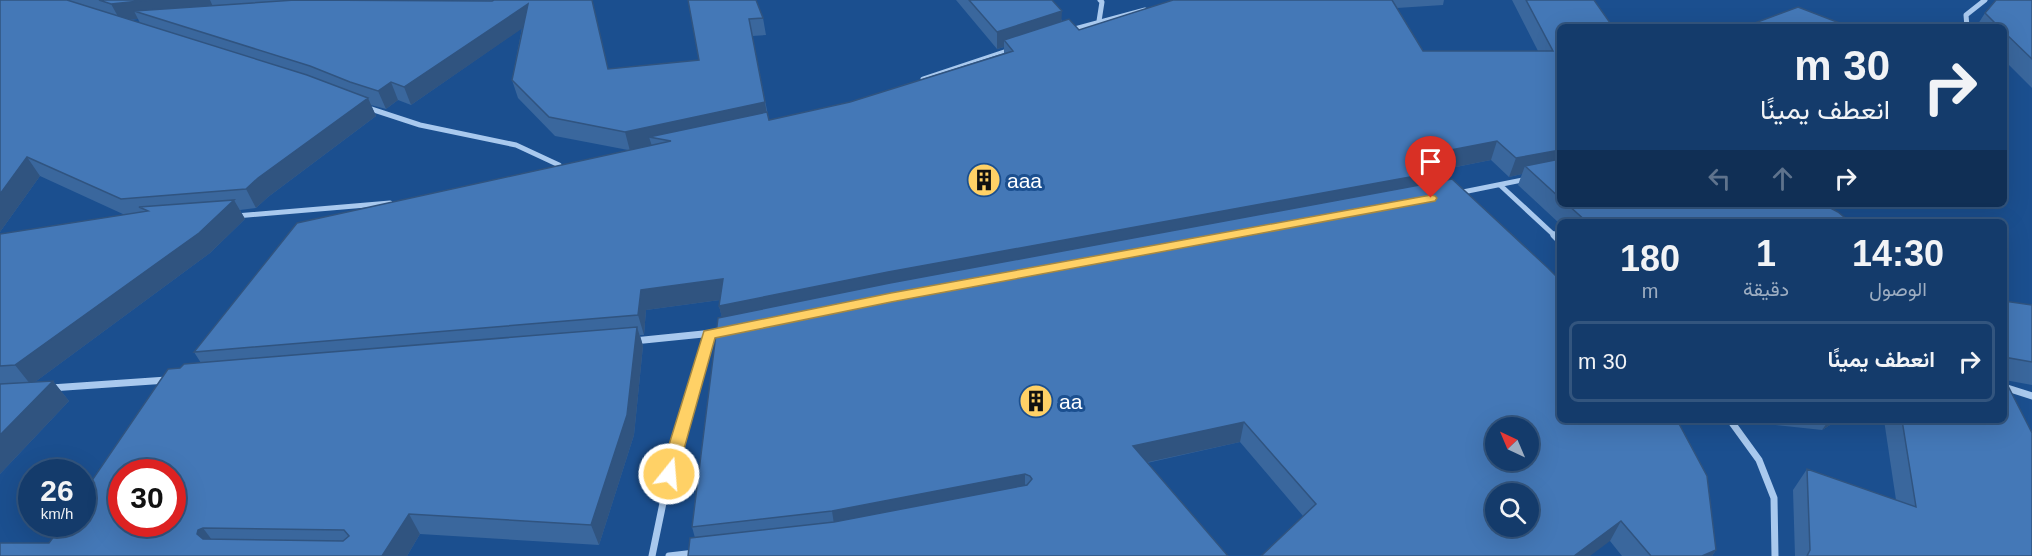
<!DOCTYPE html>
<html lang="ar">
<meta charset="utf-8">
<style>
:root{--surface:#143b6b;--page:#214673;--text:#f1f3f6;--muted:#9dadc1;--line:#33557e}
body{margin:0;font-family:Helvetica,Vazirmatn,sans-serif;background:var(--page);color:var(--text);direction:rtl;height:100vh;display:flex;flex-direction:column;font-size:22px;white-space:nowrap}
*{box-sizing:border-box;margin:0}
p{font-size:20px;color:var(--muted)}
.icon{flex:none;width:33px;height:33px;fill:none;stroke:currentColor;stroke-width:2;stroke-linecap:round;stroke-linejoin:round}
.map{position:relative;flex:1;overflow:hidden;direction:ltr}
.side{position:absolute;left:1557px;top:219px;width:450px;height:204px;display:flex;flex-direction:column;background:var(--surface);border-radius:9px;box-shadow:0 6px 24px #0002,0 0 0 2px var(--line);direction:rtl}
.side>*{flex:none}
.top-card{position:absolute;left:1557px;top:24px;width:450px;height:183px;border-radius:9px;box-shadow:0 6px 24px #0002,0 0 0 2px var(--line);direction:rtl;background:#143b6b;color:var(--text);overflow:hidden}
.needle{width:39px;rotate:316deg}
.tools{position:absolute;left:1485px;top:417px;display:grid;gap:12px}
.tools a{display:grid;place-items:center;width:54px;height:54px;border-radius:50%;background:var(--surface);box-shadow:0 6px 24px #0002,0 0 0 2px var(--line);font-size:30px}
.speed{position:absolute;left:18px;top:459px;display:flex;gap:12px;font-size:30px;font-weight:700;text-align:center}
.speed>*{display:grid;place-content:center;width:78px;height:78px;border-radius:50%;background:var(--surface);box-shadow:0 6px 24px #0002,0 0 0 2px var(--line);line-height:1}
.speed small{font-size:15px;font-weight:400}
.speed .limit{border:9px solid #d22;background:#fff;color:#111}
.pin{position:absolute;display:grid;place-items:center;width:51px;height:51px;color:#fff;margin:-62px -26px;border-radius:50% 50% 50% 0;rotate:-45deg;box-shadow:0 0 6px #0007}
.pin .icon{rotate:45deg}
.me{position:absolute;width:66px;margin:-33px;rotate:17deg;stroke-linejoin:round;filter:drop-shadow(0 0 4px #0008)}
.turn{display:flex;align-items:center;gap:21px;height:126px;padding:0 18px;font-size:27px}
.turn .icon{width:78px;height:78px;stroke-width:2.5}
.turn b{display:block;font-size:42px;line-height:51px}
.lanes{display:flex;align-items:center;height:57px;padding:0 18px;background:#0003;justify-content:center;gap:30px;direction:ltr}
.lanes .off{opacity:.35}
.eta{display:flex;justify-content:space-evenly;align-items:center;height:102px;text-align:center}
.eta b{font-size:36px;font-weight:800;line-height:42px}
ul{padding:0;list-style:none}
li{display:flex;align-items:center;gap:18px;height:81px;margin:0 12px 9px;padding:0 6px;border:3px solid var(--line);border-radius:9px}
li div{flex:1}
li b{display:block;font-size:22px}
li em{font-style:normal}
.map>svg:first-child{display:block}
</style>
<div class="map">
<svg width="2032" height="556" viewBox="0 0 2032 556">
<rect width="100%" height="100%" fill="#1b4f8f"/>
<g fill="none" stroke-linecap="round" stroke-linejoin="round">
<path stroke="#a9c9ee" stroke-width="5" d="M1099 21 1102 2 1100 0
M1967 27 1966 15 1985 0
M1071 30 1145 10
M923 79 1010 50
M368 108 420 125 516 145 559 165 556 172
M1500 185 1555 236
M1458 193 1527 179
M236 216 390 203"/>
<path stroke="#a9c9ee" stroke-width="7" d="M1554 235 1560 241
M634 341 723 332
M2004 387 2032 396
M51 388 167 380
M1730 420 1759 460 1774 498 1775 556
M652 556 669 474 709 335
M669 556 695 553"/>
</g>
<path fill="#3a679d" fill-rule="evenodd" d="M0 0H592L608 69 699 60 688 0 763 18 766 35 752 36 769 120 850 102 1004 53V47L997 49 956 0H1052L1062 21 1079 30 1173 0H1444L1443 5 1397 8 1423 51H1538L1512 0H1594L1560 27V204H1823L1850 222H1560V224L1518 185 1522 174 1509 177 1491 160 1441 170 1443 171 1440 182 1716 550 1712 556H1622L1610 541 1303 516 1240 442 1147 463 1228 556 695 538 692 527 722 317 719 306 720 300 646 310 644 335H640L643 346 634 435 599 545 420 534 407 556H0L49 543 180 368 201 363 194 352 628 150 555 136 518 98 512 80 522 28 411 105 398 100 386 109 371 105 376 116 268 197 256 208 240 210 245 219 210 253 35 382 53 381 69 401 0 474V234L125 215 40 176 0 232ZM138 19 140 23 130 20Z
M2032 0V88L2004 60V27H1976L1985 13Z
M2004 301 2032 305V385L2005 380 2032 556H1795L1793 490 1807 469 1896 500 1884 420H2004Z
M1756 420H1838L1822 430 1758 423Z"/>
<path fill="#305480" d="M149 0H210L215 11H134L138 19 120 20 111 4Z
M528 4 533 21 411 105 404 87Z
M1062 11 1061 28 1004 40V47L997 49V32Z
M391 82 398 100 386 109 378 91Z
M368 98 376 116 268 197 256 208 246 189 258 178Z
M765 102 768 121 649 137 652 146 630 151 625 132Z
M1497 141 1491 160 1420 174 1425 155Z
M1560 150V167L1525 166 1522 174 1509 177 1516 158Z
M27 157 40 176 0 232V194Z
M1443 171 1437 190 724 326 719 306 888 272Z
M234 200 245 219 210 253 31 385 15 365Z
M723 279 727 299 646 310 644 335 638 315 641 290Z
M637 327 643 346 634 435 599 545 591 525Z
M53 381 69 401 0 474V435Z
M1829 420H1838L1822 430Z
M1244 422 1240 442 1130 466 1133 446Z
M1025 474V494L835 531 832 511Z
M409 514 420 534 407 556H382Z
M1621 521 1610 541 1590 556H1574Z
M203 528 218 548 214 551 197 534 198 530Z
M1716 550 1712 556H1702Z"/>
<path fill="#4478b7" stroke="#305480" stroke-width="1.5" fill-rule="evenodd" d="M0 0H67L307 75 368 98 258 178 246 189 121 199 27 157 0 194Z
M99 0H149L111 4Z
M295 0 492 1 494 0H592L608 69 699 60 688 0H756L763 18 749 19 765 102 625 132 549 117 512 80 528 4 404 87 391 82 378 91 350 82 310 66 134 11Z
M969 0H1052L1062 11 997 32Z
M1173 0H1392L1423 51H1553L1526 0H1594L1613 27H1560V150L1516 158 1497 141 1425 155 1443 171 888 272 719 306 723 279 641 290 638 315 194 352 297 223 671 141 649 137 767 112 769 120 850 102 1013 51 1004 40 1069 19 1079 30Z
M1996 0H2032V59L2004 32V27H1999L1985 13Z
M1798 7 1850 27H1744Z
M1560 159V198L1525 166Z
M1452 179 1548 268 1560 280V420H1677L1707 476 1716 550 1702 556H1651L1621 521 1574 556H1261L1316 504 1244 422 1133 446 1228 556H688L690 538 834 522 1027 485 1032 479 1030 476 1025 474 832 511 692 527 718 318 890 283ZM1496 428H1528V460H1496ZM1496 494H1528V526H1496Z
M234 200 199 233 15 365 0 366V234L148 211 139 207Z
M1567 204H1729L1734 207 1741 206V204H1823L1838 212 1850 222H1587Z
M2004 301 2032 305V362L2004 357Z
M637 327 627 415 591 525 409 514 382 556H0V543H49L63 524H82V495L168 369 180 368 184 364ZM122 472H172V524H122ZM203 528 344 530 349 536 343 541 203 539 197 534 198 530Z
M2004 378 2032 433V556H1807L1810 550 1807 469 1916 507 1902 420H2004Z
M53 381 0 435V384Z"/>
<path fill="#ffd166" stroke="#a68842" stroke-width="1.5" d="M1431 195 1435 196 1437 198 1435 201 891 302 715 338 677 474 674 478 669 480 663 478 660 474 704 331 891 293Z"/>
<defs>
<symbol id="building-disc" viewBox="-11 -11 22 22"><circle r="9.5" fill="#ffd166" stroke="#1b4f8f"/><path d="M-4-6H4V6H1V3H-1V6H-4ZM-2.5-4.3h1.7v1.8h-1.7ZM.8-4.3h1.7v1.8H.8ZM-2.5-1h1.7V.8h-1.7ZM.8-1h1.7V.8H.8Z" fill="#111"/></symbol>
</defs>
<g fill-rule="evenodd">
<use href="#building-disc" x="965" y="161" width="38" height="38"/>
<use href="#building-disc" x="1017" y="382" width="38" height="38"/>
</g>
<g text-anchor="middle" dominant-baseline="central" stroke-width="6" stroke-linejoin="round" paint-order="stroke">
<g font-size="21" fill="#fff" stroke="#1b4f8f" text-anchor="start">
<text x="1007" y="180">aaa</text>
<text x="1059" y="401">aa</text>
</g>
</g>
</svg>
<div class="tools">
<a><svg class="needle" viewBox="-14 -14 28 28"><path d="M0-13l5 13h-10z" fill="#e53935"/><path d="M0 13l5-13h-10z" fill="#9dadc1"/></svg></a>
<a><svg class="icon" aria-label="search" viewBox="0 0 24 24"><circle cx="10" cy="10" r="6"/><path d="M15 15l6 6"/></svg></a>
</div>
<div class="speed"><div>26<small>km/h</small></div><div class="limit">30</div></div>
<div class="pin" style="left:1431px;top:198px;background:#d93025"><svg class="icon" aria-label="arrive" viewBox="0 0 24 24"><path d="M6 21V4h12l-3 4 3 4H6"/></svg></div>
<svg class="me" style="left:669px;top:474px" viewBox="-20 -20 40 40"><circle r="17" fill="#ffd166" stroke="#fff" stroke-width="3"/><path d="M0-11L8 9 0 5-8 9z" fill="#fff"/></svg>
<div class="top-card">
<div class="turn"><svg class="icon" aria-label="right" viewBox="0 0 24 24"><path d="M7 20v-9h11M14 6l5 5-5 5"/></svg><div><b>30 m</b>انعطف يمينًا</div></div>
<div class="lanes"><svg class="icon off" aria-label="left" viewBox="0 0 24 24"><path d="M17 20v-9H6M10 6l-5 5 5 5"/></svg><svg class="icon off" aria-label="ahead" viewBox="0 0 24 24"><path d="M12 20V5M6 11l6-6 6 6"/></svg><svg class="icon" aria-label="right" viewBox="0 0 24 24"><path d="M7 20v-9h11M14 6l5 5-5 5"/></svg></div>
</div>
<section class="side">
<div class="eta">
<div><b>14:30</b><p>الوصول</p></div>
<div><b>1</b><p>دقيقة</p></div>
<div><b>180</b><p>m</p></div>
</div>
<ul>
<li><svg class="icon" aria-label="right" viewBox="0 0 24 24"><path d="M7 20v-9h11M14 6l5 5-5 5"/></svg><div><b>انعطف يمينًا</b></div><em>30 m</em></li>
</ul>
</section>
</div>
